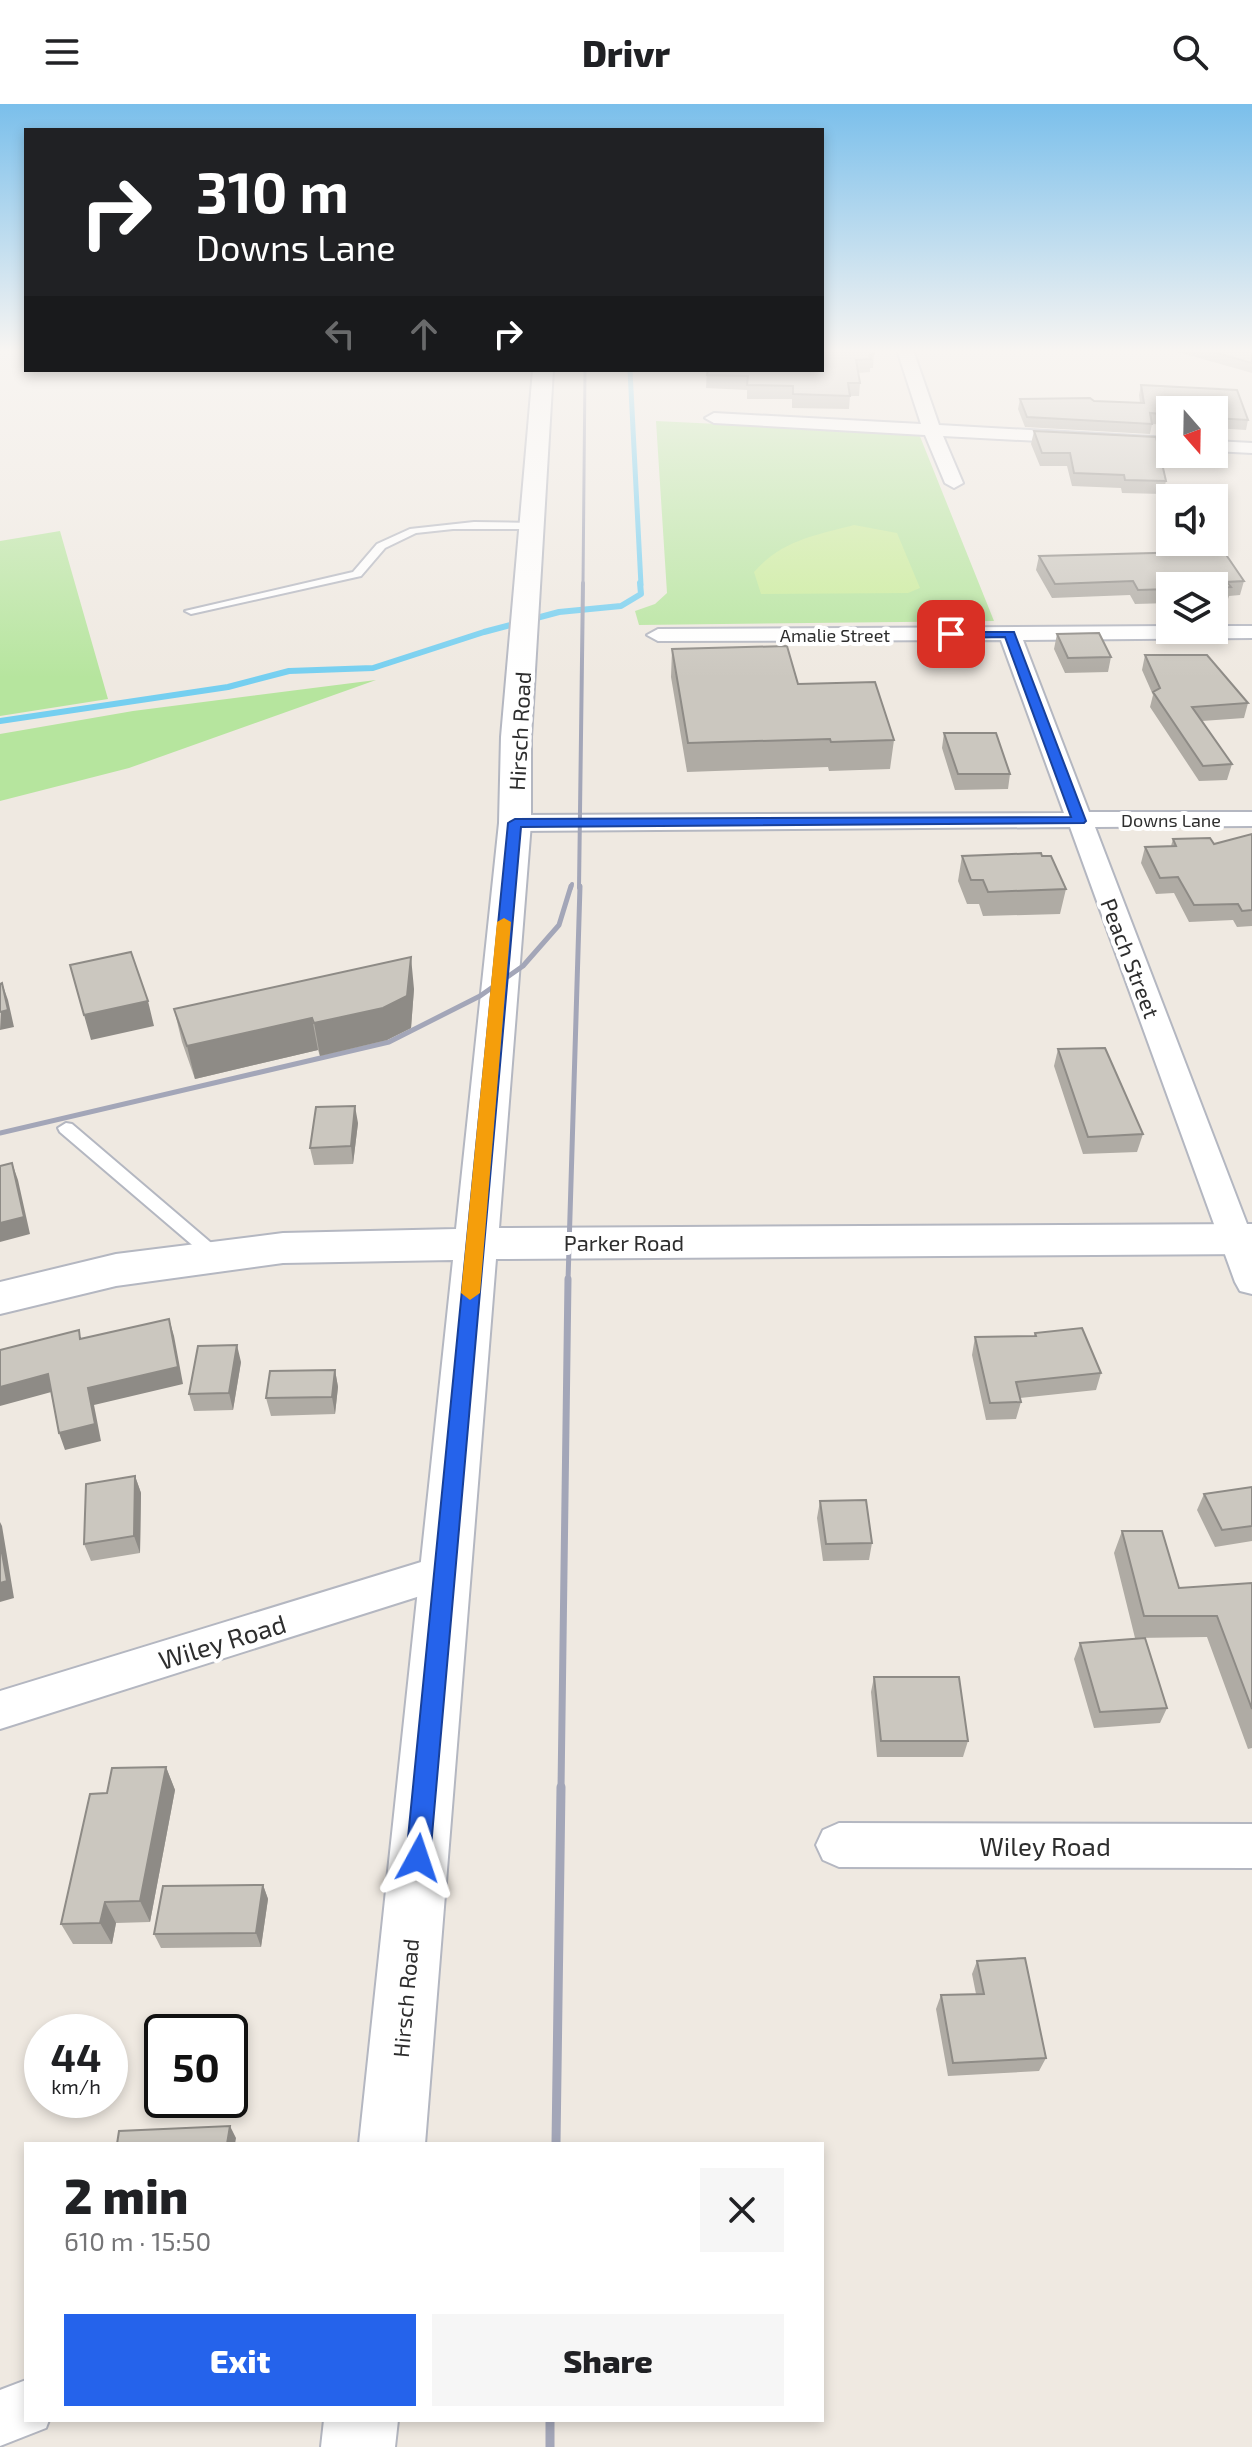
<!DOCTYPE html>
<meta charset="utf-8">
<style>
:root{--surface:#fff;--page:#f6f6f6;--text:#202124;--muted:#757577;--accent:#2563eb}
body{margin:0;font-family:"Exo 2",sans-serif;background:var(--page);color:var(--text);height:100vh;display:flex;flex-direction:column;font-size:30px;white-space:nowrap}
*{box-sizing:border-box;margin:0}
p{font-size:26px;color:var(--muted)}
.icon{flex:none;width:44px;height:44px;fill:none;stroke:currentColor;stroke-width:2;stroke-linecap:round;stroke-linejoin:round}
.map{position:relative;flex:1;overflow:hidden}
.sheet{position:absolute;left:24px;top:2038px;width:800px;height:280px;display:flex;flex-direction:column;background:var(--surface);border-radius:0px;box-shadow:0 4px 12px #0003}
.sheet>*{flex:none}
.top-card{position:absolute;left:24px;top:24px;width:800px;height:244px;border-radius:0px;box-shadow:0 4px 12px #0003;background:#202124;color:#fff;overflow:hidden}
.needle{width:52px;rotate:160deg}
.buttons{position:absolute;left:1156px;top:292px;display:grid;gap:16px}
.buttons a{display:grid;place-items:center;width:72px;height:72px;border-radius:0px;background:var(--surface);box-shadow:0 4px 12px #0003;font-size:40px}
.speed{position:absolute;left:24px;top:1910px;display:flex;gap:16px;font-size:40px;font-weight:700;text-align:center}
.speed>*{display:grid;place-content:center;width:104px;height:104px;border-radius:50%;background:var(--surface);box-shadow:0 4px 12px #0003;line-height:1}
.speed small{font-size:20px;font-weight:400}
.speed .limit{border:4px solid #111;border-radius:12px;background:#fff;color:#111}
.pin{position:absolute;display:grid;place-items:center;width:68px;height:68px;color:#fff;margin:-34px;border-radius:16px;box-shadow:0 4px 12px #0006}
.me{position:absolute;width:88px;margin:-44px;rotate:5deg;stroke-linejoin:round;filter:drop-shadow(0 0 6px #0008)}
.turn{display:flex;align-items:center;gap:28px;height:168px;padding:0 40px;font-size:36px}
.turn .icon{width:104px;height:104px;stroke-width:2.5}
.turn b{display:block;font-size:56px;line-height:68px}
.lanes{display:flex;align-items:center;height:76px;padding:0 40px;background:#0003;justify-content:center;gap:40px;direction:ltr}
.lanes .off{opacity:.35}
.round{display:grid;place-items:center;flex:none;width:84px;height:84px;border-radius:0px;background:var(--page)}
.head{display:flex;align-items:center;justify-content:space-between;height:136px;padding:0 40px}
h1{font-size:48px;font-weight:800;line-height:60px}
.action{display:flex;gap:16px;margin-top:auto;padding:16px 40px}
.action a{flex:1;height:92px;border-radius:0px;background:var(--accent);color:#fff;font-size:32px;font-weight:800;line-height:92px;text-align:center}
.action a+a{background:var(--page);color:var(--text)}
header{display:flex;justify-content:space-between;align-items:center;height:104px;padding:0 40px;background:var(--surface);font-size:36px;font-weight:800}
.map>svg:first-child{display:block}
</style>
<header><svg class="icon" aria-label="menu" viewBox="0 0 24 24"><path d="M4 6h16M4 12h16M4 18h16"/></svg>Drivr<svg class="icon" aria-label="search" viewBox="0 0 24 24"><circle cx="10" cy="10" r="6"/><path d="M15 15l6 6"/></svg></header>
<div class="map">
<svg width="1252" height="2343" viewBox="0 0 1252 2343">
<rect width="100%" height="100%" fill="#efe9e1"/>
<path fill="#b6e59e" d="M656 317 919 330 994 517 639 521 635 507 655 500 667 489Z
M60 427 108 595 0 612V437Z
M376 576 129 664 0 697V630L133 607Z"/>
<path fill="#c9ec9a" d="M854 421 897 429 920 484 908 489 761 490 754 468C781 437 815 431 854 421Z"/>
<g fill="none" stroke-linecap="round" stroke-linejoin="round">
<path stroke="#75cff0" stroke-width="5" d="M630 266 641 481"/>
<path stroke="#75cff0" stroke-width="6" d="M0 617 228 583 289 567 373 564 484 528 559 508 621 502 641 490 640 479"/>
<defs>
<path id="lane" d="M474 418 532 419 537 422 532 425H453L416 429 385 444 361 472 191 510 185 507 353 468 377 440 410 425Z
M66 1019 72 1020 223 1149 226 1153 223 1157H211L60 1028 58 1024Z"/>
<path id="street" d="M897 246H913L939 321 1170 334V344L943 332 963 379 954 384 945 379 925 331 714 319 705 314 714 309 921 320Z
M1214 337 1252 339V349L1214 347Z
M1170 522V526H1214V522H1252V534L1023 536 1089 708H1252V722L1095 723 1252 1133V1190L1240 1187 1235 1178 1070 723 515 727 506 724 502 719 506 714 515 711 1064 709 1001 536 658 537 647 531 658 525Z
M444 1451 458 1456 464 1468 458 1480 0 1625V1587Z
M839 1719 1252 1720V1764L839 1763 823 1756 816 1741 823 1726Z
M26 2276V2316H49L46 2324 0 2342V2286Z"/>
<path id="secondary" d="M533 266H553L531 633V719L499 1124 1252 1120V1150L496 1155 425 2040H359L453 1156 283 1159 116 1182 0 1210V1178L116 1150 283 1129 456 1125 499 719 501 633Z
M324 2316H398L395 2343H321Z"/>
</defs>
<use href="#lane" stroke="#b4b7c1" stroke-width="4"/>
<use href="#street" stroke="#b4b7c1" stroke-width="4"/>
<use href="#secondary" stroke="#b4b7c1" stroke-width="4"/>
<use href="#lane" fill="#fff" fill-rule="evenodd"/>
<use href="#street" fill="#fff" fill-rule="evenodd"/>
<use href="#secondary" fill="#fff" fill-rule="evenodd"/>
<path stroke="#a3a6b8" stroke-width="3" d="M583 481 585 266"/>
<path stroke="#a3a6b8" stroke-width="4" d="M571 784 572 780
M579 784 583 479"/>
<path stroke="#a3a6b8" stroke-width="5" d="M0 1029 389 938 480 892 523 862 559 821 571 782
M568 1177 580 782"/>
<path stroke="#a3a6b8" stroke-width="7" d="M561 1685 568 1175"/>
<path stroke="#a3a6b8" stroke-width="9" d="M556 2040 561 1683
M550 2316V2343"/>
</g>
<path fill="#afaba4" d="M822 246 874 250 873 264H870V268L858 269 860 279 859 292H850L849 305 792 304V295H747V286L706 284 707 266H699H822Z
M1171 246H1252V269Z
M1141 281 1248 316 1246 326 1214 324V306H1170V321L1152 320 1150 330 1025 323 1018 305 1020 295 1140 299 1139 291Z
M1034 327 1166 377 1163 390 1122 389 1121 384 1072 382 1067 362H1040L1031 340Z
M1178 438H1214L1244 477 1240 491 1229 492 1227 498H1214V482H1170V499L1135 500 1130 491 1052 494 1036 466 1039 452 1180 449 1177 444Z
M1057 530 1111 553 1108 568 1065 569 1054 545Z
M672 545 798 580 894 636 890 665 829 667 828 663 687 668 671 573Z
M1145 551 1248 599 1244 614 1202 617 1232 660 1227 676 1199 677 1150 603 1153 591 1142 566Z
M944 629 1010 670 1008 685 955 686 942 644Z
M1252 730V822L1237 823 1233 816 1189 818 1174 789 1156 790 1141 759 1145 743 1171 742 1173 735 1214 740Z
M962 752H1042L1066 785 1060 810 983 812 979 800H967L958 777Z
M414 885 411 924 387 936 320 952 318 946 195 975 182 938 174 905Z
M1058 945 1143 1030 1137 1048 1083 1050 1054 962Z
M358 1019 353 1060 314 1061 310 1044Z
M1035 1229 1101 1269 1096 1286 1020 1294 1021 1298 1016 1315 986 1316 972 1251 975 1233 1034 1232Z
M241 1258 233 1306 194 1307 189 1290Z
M335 1266 338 1283 335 1310 271 1312 266 1294Z
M135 1372 141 1389 140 1449 91 1457 84 1440Z
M1252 1383V1437L1215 1443 1197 1406 1204 1390Z
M820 1397 872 1439 869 1456 823 1457 817 1414Z
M1122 1427 1179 1484 1252 1479V1644L1248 1645 1207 1533 1135 1534 1114 1449Z
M1080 1539 1167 1604 1160 1619 1094 1624 1074 1555Z
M874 1573 968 1637 963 1653H877L871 1588Z
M166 1663 175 1686 150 1818 116 1819 112 1840H73L61 1820 107 1689Z
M263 1781 268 1795 261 1843 161 1844 154 1830Z
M977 1857 1046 1954 1039 1967 948 1972 936 1905 941 1891 976 1890 972 1870Z"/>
<path fill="#8e8b86" d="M411 853 414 885 411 924 387 936 320 952 314 919Z
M2 879 8 896 14 923 0 926Z
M148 897 154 922 91 936 84 911Z
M312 914 318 946 195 975 187 942Z
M355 1002 358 1019 353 1060 351 1042Z
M12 1059 18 1076 30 1130 0 1138V1119Z
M169 1215 174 1232 183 1280 94 1301 101 1337 65 1346 59 1329 88 1284Z
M237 1241 241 1258 233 1306 229 1289Z
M335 1266 338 1283 335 1310 332 1293Z
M48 1270 55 1287 0 1302V1283Z
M135 1372 141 1389 140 1449 134 1432Z
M0 1418 2 1422 14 1494 0 1498Z
M166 1663 175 1686 150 1818 140 1797Z
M263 1781 268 1795 261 1843 256 1829Z
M105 1798 116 1819 112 1840 100 1819Z
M230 2022 236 2034 235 2040H227Z"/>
<path fill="#cbc7bf" stroke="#8e8b86" stroke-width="2" d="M822 246H874V250L869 251 871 255 856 256 860 279H848L850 292 793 290V282L747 281 748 272 707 271 708 266H822Z
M1206 246H1252V259Z
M1141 281 1237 286 1248 316 1214 314V306H1170V311L1150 309 1152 320 1027 313 1020 295 1090 294 1094 297 1144 299Z
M1034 327 1156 333 1166 377 1125 376 1124 371 1074 369 1070 349H1042Z
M1214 433 1244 477 1227 478 1231 483 1214 484V482H1170V485L1138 486 1133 477 1055 480 1039 452 1192 448 1185 438H1214Z
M1099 529 1111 553 1068 554 1057 530Z
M787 542 798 580 875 578 894 636 831 638 830 635 688 639 672 545Z
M1145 551H1207L1248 599 1192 603 1232 660 1203 662 1153 588 1160 584Z
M944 629H996L1010 670H958Z
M1252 730V806L1242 807 1238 800 1194 801 1178 773 1160 774 1145 743 1176 742 1173 735 1210 734 1214 740Z
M1041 749 1042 752H1051L1066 785 988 788 983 776H971L962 752Z
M131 848 148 897 84 911 70 861Z
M411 853 407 892 383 904 314 919 312 914 187 942 174 905Z
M2 879 8 906 0 908V880Z
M1105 944 1143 1030 1088 1033 1058 945Z
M355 1002 351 1042 310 1044 316 1003Z
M12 1059 24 1113 0 1119V1062Z
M169 1215 178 1263 88 1284 95 1320 59 1329 48 1270 0 1283V1246L79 1226 80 1235Z
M1082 1224 1101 1269 1016 1278 1021 1298 990 1299 975 1233 1036 1232 1035 1229Z
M237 1241 229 1289 189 1290 198 1242Z
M335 1266 332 1293 266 1294 270 1267Z
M135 1372 134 1432 84 1440 86 1380Z
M1252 1383V1422L1222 1426 1204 1390Z
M866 1396 872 1439 826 1440 820 1397Z
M1122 1427H1162L1179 1484 1252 1479V1605L1217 1512H1144Z
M0 1438 7 1477 0 1479Z
M1145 1534 1167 1604 1100 1608 1080 1539Z
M874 1573H959L968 1637H881Z
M166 1663 140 1797 105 1798 100 1819 61 1820 90 1690 107 1689 112 1664Z
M263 1781 256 1829 154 1830 163 1782Z
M1025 1854 1046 1954 953 1959 941 1891 984 1890 977 1857Z
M230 2022 227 2040H117L119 2027Z"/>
<linearGradient id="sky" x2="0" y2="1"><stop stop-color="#7abfeb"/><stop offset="0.43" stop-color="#f8f5f2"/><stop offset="1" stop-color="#f8f5f2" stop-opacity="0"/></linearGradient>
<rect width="1252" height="574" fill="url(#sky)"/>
<path fill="#2563eb" stroke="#184099" stroke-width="2" d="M947 528H1014L1086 717 1084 719 521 723 430 1754 427 1762 418 1766 409 1762 406 1754 508 719 515 715 1071 713 1005 533 951 534 945 530Z"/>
<path fill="#f59e0b" d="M504 814 511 818 480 1189 470 1196 461 1189 497 818Z"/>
<g text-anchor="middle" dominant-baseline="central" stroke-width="8" stroke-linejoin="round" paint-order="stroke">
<g font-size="18" fill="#2e2e2e" stroke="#fff">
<text x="835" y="531">Amalie Street</text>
<text x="1171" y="716">Downs Lane</text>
</g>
<g font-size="22" fill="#2e2e2e" stroke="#fff">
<text transform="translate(519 627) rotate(-87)">Hirsch Road</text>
<text transform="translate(1131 854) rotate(69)">Peach Street</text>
<text x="624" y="1138">Parker Road</text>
<text transform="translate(405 1894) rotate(-85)">Hirsch Road</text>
</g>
<g font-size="26" fill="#2e2e2e" stroke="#fff">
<text transform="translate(222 1537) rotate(-17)">Wiley Road</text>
<text x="1045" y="1741">Wiley Road</text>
</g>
</g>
</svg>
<div class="buttons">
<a><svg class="needle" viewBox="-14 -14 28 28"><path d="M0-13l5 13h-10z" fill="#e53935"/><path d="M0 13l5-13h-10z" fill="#757577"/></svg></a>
<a><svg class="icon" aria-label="sound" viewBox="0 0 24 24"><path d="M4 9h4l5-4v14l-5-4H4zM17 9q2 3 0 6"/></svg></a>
<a><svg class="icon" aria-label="layers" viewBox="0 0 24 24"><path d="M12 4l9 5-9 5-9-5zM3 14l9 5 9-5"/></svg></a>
</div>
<div class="speed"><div>44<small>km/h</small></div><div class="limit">50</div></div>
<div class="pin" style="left:951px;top:530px;background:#d93025"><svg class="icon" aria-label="arrive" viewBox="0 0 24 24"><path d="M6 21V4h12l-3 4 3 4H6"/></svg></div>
<svg class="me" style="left:418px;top:1754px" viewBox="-20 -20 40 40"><path d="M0-17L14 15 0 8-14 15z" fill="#2563eb" stroke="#fff" stroke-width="4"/></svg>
<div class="top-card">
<div class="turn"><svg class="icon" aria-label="right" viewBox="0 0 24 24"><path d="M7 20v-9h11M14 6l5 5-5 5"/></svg><div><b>310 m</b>Downs Lane</div></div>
<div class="lanes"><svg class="icon off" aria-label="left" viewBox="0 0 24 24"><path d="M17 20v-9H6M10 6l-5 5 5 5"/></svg><svg class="icon off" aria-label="ahead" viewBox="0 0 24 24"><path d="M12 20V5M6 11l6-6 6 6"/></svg><svg class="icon" aria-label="right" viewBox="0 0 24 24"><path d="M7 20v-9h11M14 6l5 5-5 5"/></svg></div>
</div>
<section class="sheet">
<div class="head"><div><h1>2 min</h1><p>610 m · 15:50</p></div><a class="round"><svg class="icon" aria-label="close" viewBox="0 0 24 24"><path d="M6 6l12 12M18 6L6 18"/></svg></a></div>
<div class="action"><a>Exit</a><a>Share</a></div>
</section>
</div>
